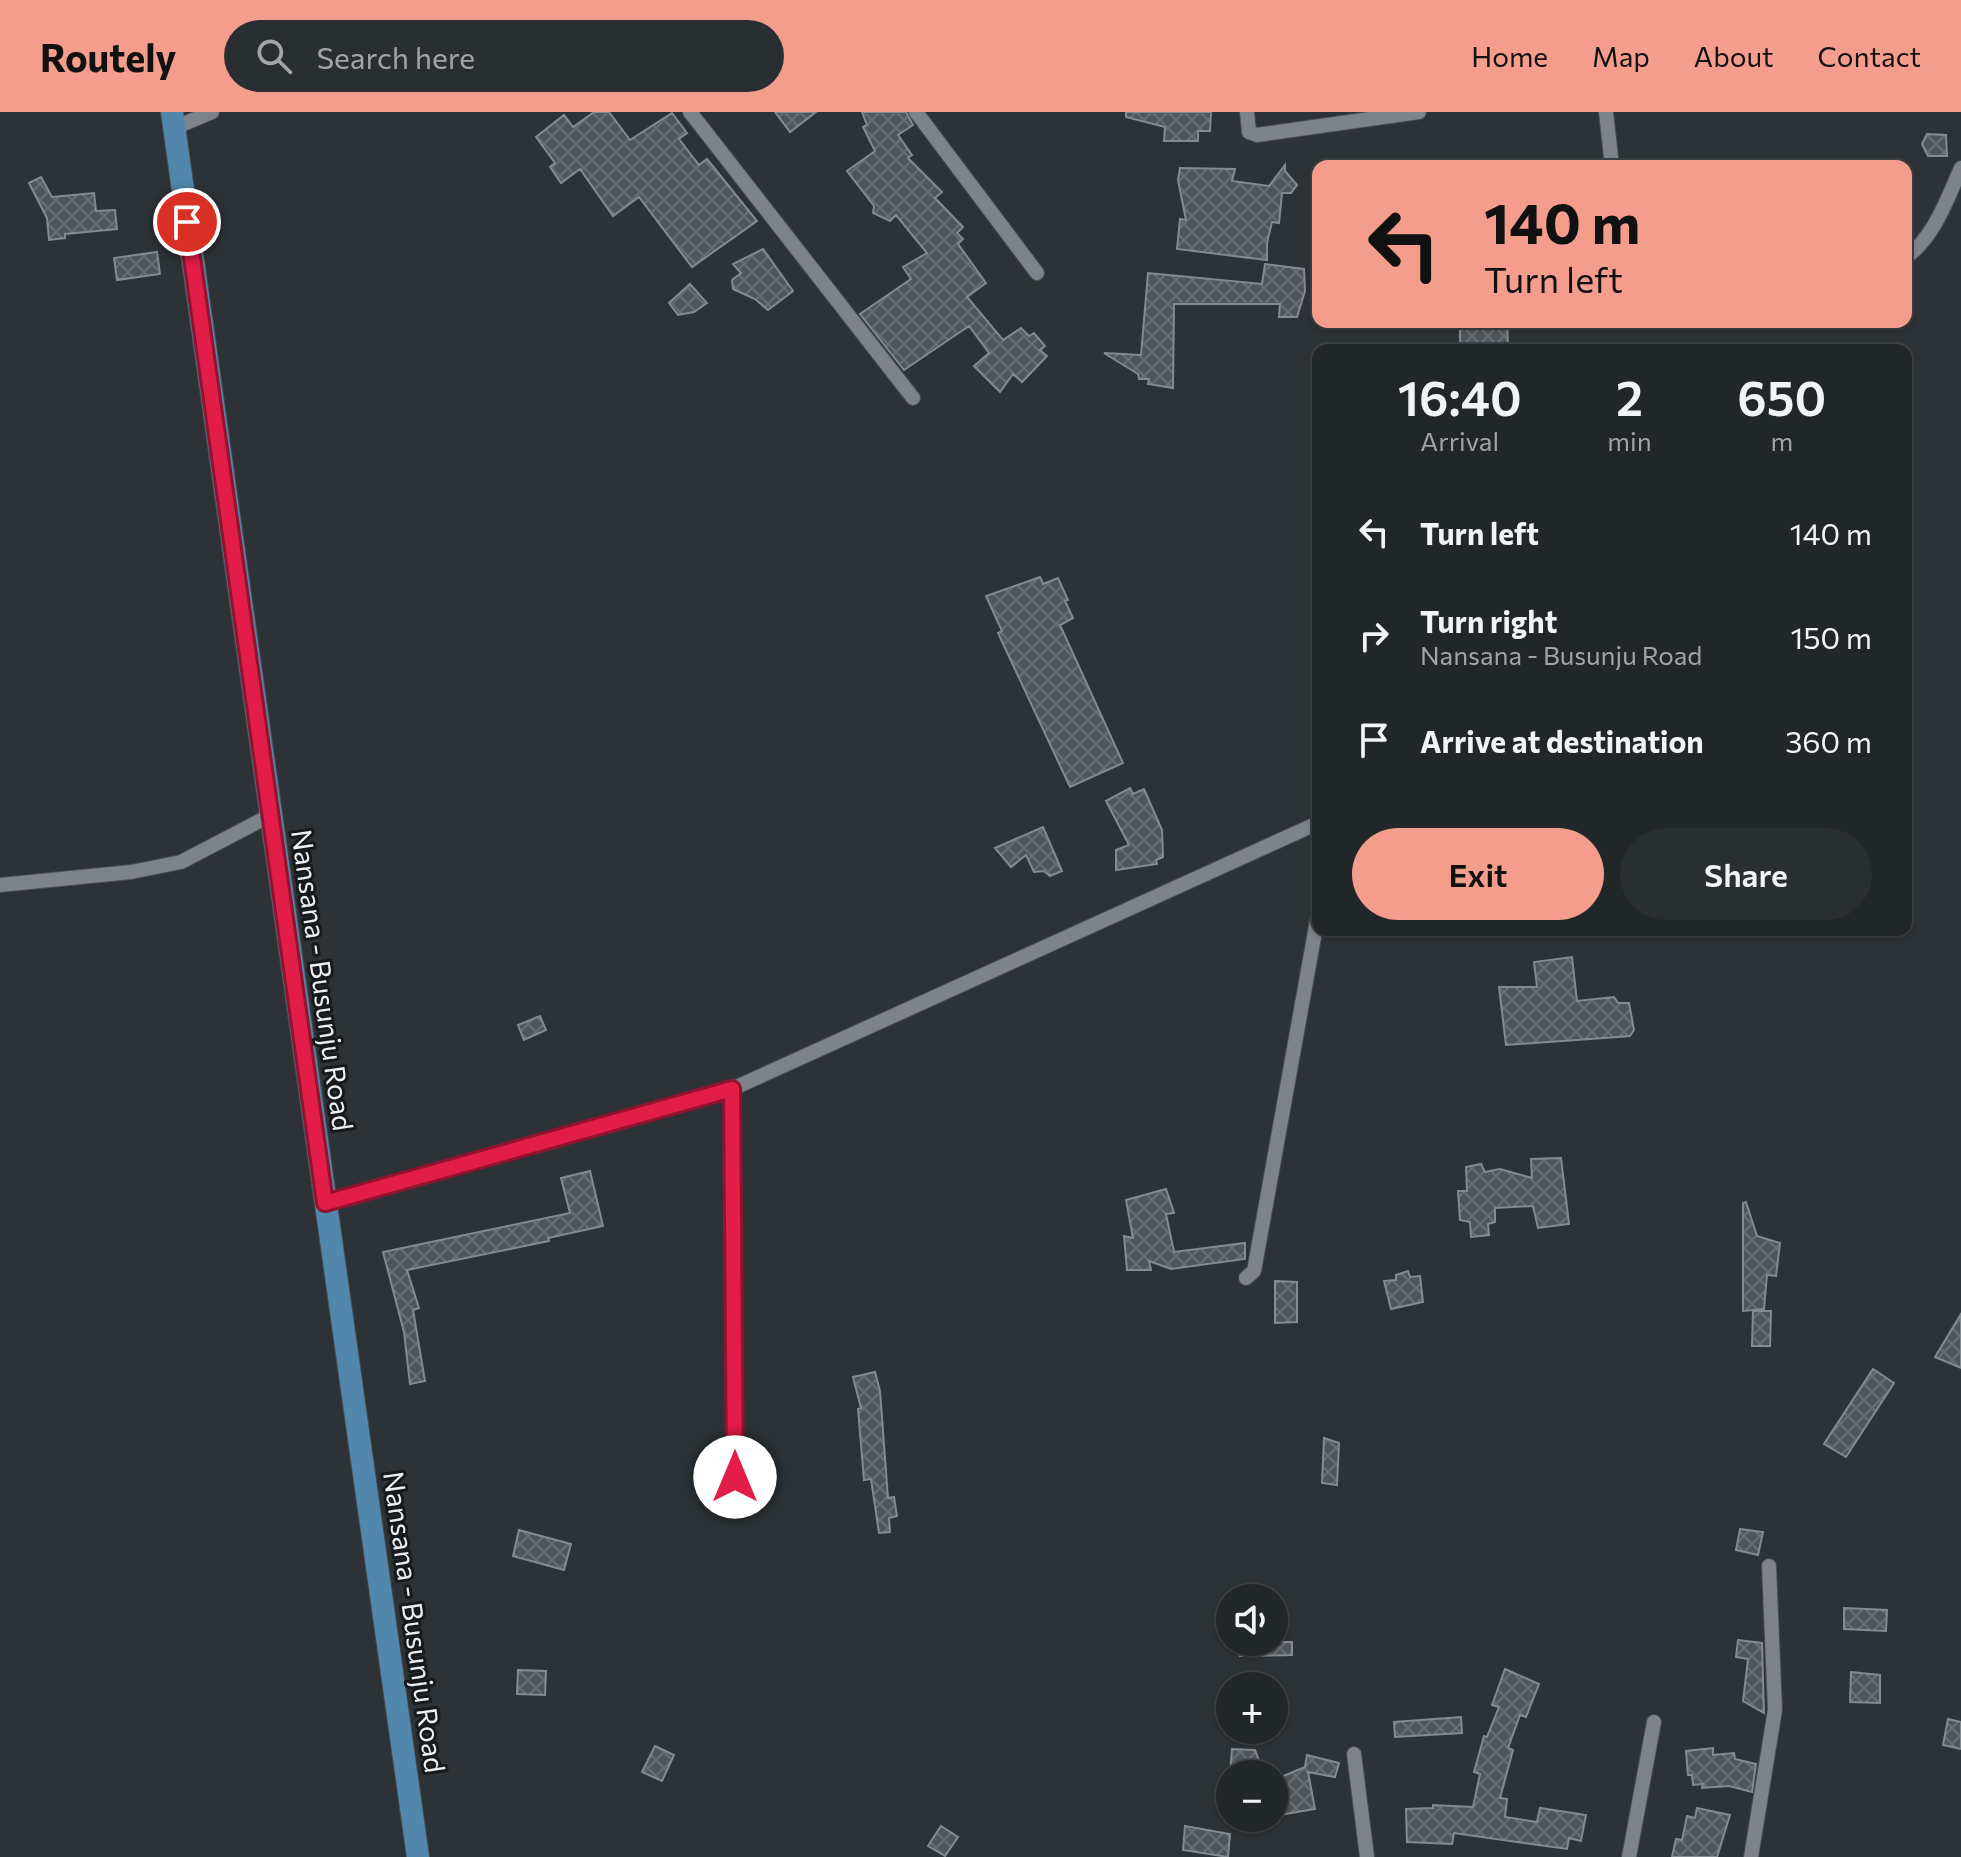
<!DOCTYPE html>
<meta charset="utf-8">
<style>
:root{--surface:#212628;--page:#292e30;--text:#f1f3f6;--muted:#a2a5a8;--line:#3e4345;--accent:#f49d8c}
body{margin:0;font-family:Commissioner,sans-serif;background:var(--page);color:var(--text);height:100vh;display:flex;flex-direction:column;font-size:30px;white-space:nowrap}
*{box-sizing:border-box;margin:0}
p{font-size:26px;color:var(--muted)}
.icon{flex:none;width:44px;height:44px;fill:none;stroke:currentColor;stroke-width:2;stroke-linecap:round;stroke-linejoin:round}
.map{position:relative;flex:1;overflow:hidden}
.details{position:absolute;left:1312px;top:232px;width:600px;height:592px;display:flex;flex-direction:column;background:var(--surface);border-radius:16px;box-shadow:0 2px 6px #0004,0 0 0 2px var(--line)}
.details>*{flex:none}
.banner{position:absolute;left:1312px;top:48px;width:600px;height:168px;border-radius:16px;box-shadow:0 2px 6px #0004,0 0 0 2px var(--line);background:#f49d8c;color:#111;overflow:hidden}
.buttons{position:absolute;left:1216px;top:1472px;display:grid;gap:16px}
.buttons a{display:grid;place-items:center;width:72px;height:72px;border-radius:50%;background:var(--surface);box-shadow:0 2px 6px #0004,0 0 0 2px var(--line);font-size:40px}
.pin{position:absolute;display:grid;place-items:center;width:68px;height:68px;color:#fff;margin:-34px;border:4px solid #fff;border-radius:50%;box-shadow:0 2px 8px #0007}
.me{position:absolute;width:88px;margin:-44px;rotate:0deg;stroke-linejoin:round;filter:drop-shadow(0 0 6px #0008)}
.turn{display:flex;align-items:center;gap:28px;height:168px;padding:0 40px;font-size:36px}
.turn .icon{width:104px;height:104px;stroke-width:2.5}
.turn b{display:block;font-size:56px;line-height:68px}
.eta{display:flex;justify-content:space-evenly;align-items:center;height:136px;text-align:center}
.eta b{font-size:48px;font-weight:600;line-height:56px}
.primary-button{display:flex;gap:16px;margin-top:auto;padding:16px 40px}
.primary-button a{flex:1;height:92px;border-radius:48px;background:var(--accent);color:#111;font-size:32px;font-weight:600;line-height:92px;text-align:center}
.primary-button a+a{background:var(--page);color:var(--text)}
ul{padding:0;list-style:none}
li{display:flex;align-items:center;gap:24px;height:104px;padding:0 40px}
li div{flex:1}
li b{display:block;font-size:30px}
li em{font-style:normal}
header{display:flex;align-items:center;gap:48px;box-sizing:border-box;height:112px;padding:0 40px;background:var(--accent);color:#111}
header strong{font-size:38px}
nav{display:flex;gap:44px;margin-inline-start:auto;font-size:28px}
.search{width:560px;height:72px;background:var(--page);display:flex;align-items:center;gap:20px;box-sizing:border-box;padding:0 28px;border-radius:44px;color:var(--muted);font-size:30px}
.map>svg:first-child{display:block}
</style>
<header>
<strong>Routely</strong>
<div class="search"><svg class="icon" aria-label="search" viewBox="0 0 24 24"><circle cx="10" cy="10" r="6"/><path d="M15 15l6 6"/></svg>Search here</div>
<nav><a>Home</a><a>Map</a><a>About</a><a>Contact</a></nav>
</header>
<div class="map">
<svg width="1961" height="1745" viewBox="0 0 1961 1745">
<defs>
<pattern id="building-cross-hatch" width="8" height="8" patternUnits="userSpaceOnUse" patternTransform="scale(2)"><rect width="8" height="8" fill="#4f555a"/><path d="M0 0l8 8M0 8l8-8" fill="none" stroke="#686e72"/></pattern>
</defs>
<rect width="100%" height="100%" fill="#2c3236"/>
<path fill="url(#building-cross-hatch)" stroke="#848a90" stroke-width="2" d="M594 0H609L630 28 672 1 687 21 679 27 699 53 707 47 757 109 692 155 639 85 613 104 580 57 561 71 550 55 555 51 536 25 564 3 573 15Z
M775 0H816L790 20Z
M862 0H906L913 13 898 23 912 43 908 46 942 80 935 86 963 115 957 121 963 127 958 132 986 171 967 185 1003 228 1021 216 1029 224 1034 221 1045 234 1040 238 1047 244 1022 270 1013 262 1000 280 974 254 989 241 969 214 904 258 860 202 911 167 903 155 927 141 896 103 890 109 873 101 874 94 847 59 875 39 863 15 867 13Z
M1126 0H1211L1210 19H1198V29H1164L1165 15 1126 5Z
M1927 22 1946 23 1947 44H1928L1922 32Z
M1285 53V59L1297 73 1291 81H1282L1279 111 1272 110 1267 131V148L1177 137 1180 107 1186 108 1178 68 1180 56 1235 57 1232 69 1269 74Z
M41 65 52 85 94 81 96 99 115 98 117 117 65 122V126L49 128 47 106 29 71Z
M763 137 793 179 768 198 755 187 733 177 732 168 741 161 733 152Z
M157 140 160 162 117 168 114 146Z
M1265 152 1304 157 1305 179 1297 205H1279L1280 192H1174L1173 276 1148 272 1149 267H1139L1138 262 1104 241 1141 243 1148 161 1262 172Z
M690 172 707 191 694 200 678 203 669 191Z
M1460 210H1507L1508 233 1498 234 1499 238 1460 235Z
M1040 465 1043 472 1058 466 1068 488 1065 489 1073 506 1060 513 1123 651 1070 675 998 521 1002 519 986 484Z
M1130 676 1133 682 1144 677 1162 718 1163 745 1156 748 1157 752 1116 758V738L1129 733 1106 689Z
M1043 715 1062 759 1050 764 1044 759 1034 760 1026 743 1011 755 995 736Z
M1572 845 1577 889 1614 885 1618 891H1629L1634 918 1630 924 1618 925 1506 933 1499 875H1537L1534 850Z
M540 904 546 918 524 928 518 913Z
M1561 1046 1569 1112 1538 1116 1533 1094 1495 1096V1110L1488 1112 1489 1123 1471 1125 1470 1110 1460 1108 1458 1079H1467L1466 1055 1481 1052 1485 1060 1500 1057 1532 1066 1531 1047Z
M590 1059 603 1114 548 1126 549 1129 407 1158 419 1196 413 1198 425 1269 410 1272 404 1220 383 1140 570 1101 561 1066Z
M1166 1077 1174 1101 1166 1102 1174 1140 1245 1131V1147L1171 1157 1149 1149 1151 1158H1127L1124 1124 1133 1126 1126 1088Z
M1746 1090 1757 1124 1780 1131 1776 1164 1767 1163 1764 1197 1743 1199V1091Z
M1408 1159 1410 1165 1420 1164 1423 1190 1391 1197 1384 1169 1396 1168V1163Z
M1275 1169 1297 1170V1210L1275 1211Z
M1753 1199H1771L1770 1234H1752Z
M1961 1202V1256L1935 1245Z
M1873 1257 1894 1271 1846 1345 1824 1332Z
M875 1260 880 1279 888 1386 894 1385 897 1404 889 1406 890 1420 879 1421 871 1367 864 1368 858 1297 861 1296 853 1265Z
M1324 1326 1339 1331 1337 1373 1322 1371Z
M1740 1417 1763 1420 1758 1443 1736 1438Z
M519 1418 571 1432 564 1458 513 1444Z
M1844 1496 1887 1498 1886 1519 1844 1517Z
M1738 1528 1762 1531 1764 1601 1743 1589 1748 1547 1736 1545Z
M1241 1530H1292V1543L1240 1544Z
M1505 1557 1539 1572 1526 1605 1520 1603 1508 1636 1513 1638 1500 1686 1507 1687 1505 1705 1537 1710 1540 1696 1586 1703 1581 1729 1569 1726 1567 1737 1454 1721 1452 1732 1407 1730 1406 1697 1433 1696V1693L1473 1695 1480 1662 1474 1660 1484 1624 1487 1625 1499 1595 1492 1593Z
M518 1558 546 1559 545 1583 517 1582Z
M1851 1560 1880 1563V1591L1850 1590Z
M1461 1605 1462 1621 1395 1625 1394 1610Z
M1948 1607 1961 1610V1637L1943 1633Z
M655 1634 674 1643 662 1669 642 1660Z
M1713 1636V1643L1734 1641 1735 1647 1756 1652 1752 1680 1729 1674 1702 1676 1703 1672 1693 1673 1692 1663H1688L1686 1639Z
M1232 1637 1255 1638 1264 1662H1230Z
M1307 1643 1339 1651 1335 1665 1308 1660 1315 1697 1274 1704V1668L1305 1655Z
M1697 1696 1730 1703 1717 1745H1672L1676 1727 1682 1728 1687 1704 1695 1706Z
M941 1714 958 1725 945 1744 928 1734Z
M1185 1714 1230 1722 1228 1745 1183 1738Z"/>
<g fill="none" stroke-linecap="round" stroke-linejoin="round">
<defs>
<path id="street" d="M690 0 913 286
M916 0 1037 161
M1247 0 1249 20 1257 23 1419 0
M1606 0 1612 54
M174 16 212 0
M1906 145C1934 126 1948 85 1961 56
M0 773 131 760 181 750 269 704
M732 977 735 1365
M325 1091 732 977 1318 711
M1246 1166 1254 1159 1318 803
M1354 1642 1367 1745
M1629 1745 1654 1610
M1751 1745 1775 1598 1769 1454"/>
<path id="primary" d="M172 0 418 1745"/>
</defs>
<use href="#street" stroke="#484d51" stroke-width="16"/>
<use href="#primary" stroke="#484d51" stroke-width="24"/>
<use href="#street" stroke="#7d8389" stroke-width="14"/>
<use href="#primary" stroke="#5187ac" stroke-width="22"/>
</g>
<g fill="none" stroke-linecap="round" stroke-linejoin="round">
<defs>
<path id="route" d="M187 110 325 1091 732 977 735 1365"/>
</defs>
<use href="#route" stroke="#92132f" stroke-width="20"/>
<use href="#route" stroke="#e11d48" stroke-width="14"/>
</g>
<g text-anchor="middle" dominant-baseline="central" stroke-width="6" stroke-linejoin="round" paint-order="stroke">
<g font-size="28" fill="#ebeff2" stroke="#17191b">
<text transform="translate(323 868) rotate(82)">Nansana - Busunju Road</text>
<text transform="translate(415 1510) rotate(82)">Nansana - Busunju Road</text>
</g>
</g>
</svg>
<div class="buttons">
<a><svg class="icon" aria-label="sound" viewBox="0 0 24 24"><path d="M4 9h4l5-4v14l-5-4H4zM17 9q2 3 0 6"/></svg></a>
<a>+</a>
<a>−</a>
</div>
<div class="pin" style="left:187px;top:110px;background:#d93025"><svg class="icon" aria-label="arrive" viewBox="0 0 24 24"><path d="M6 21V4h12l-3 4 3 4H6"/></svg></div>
<svg class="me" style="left:735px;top:1365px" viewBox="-20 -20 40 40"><circle r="19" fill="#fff"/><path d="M0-13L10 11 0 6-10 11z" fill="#e11d48"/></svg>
<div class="banner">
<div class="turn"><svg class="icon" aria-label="left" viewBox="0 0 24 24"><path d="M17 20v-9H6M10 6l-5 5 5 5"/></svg><div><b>140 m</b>Turn left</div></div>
</div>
<section class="details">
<div class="eta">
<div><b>16:40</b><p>Arrival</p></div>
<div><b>2</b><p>min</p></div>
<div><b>650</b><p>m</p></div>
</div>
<ul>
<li><svg class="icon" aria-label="left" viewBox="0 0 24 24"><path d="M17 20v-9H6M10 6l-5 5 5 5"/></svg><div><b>Turn left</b></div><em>140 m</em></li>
<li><svg class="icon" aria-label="right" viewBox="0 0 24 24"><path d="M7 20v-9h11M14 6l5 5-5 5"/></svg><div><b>Turn right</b><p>Nansana - Busunju Road</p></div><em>150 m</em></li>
<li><svg class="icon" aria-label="arrive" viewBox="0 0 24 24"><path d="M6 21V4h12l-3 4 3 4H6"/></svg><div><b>Arrive at destination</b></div><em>360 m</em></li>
</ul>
<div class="primary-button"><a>Exit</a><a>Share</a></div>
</section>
</div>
